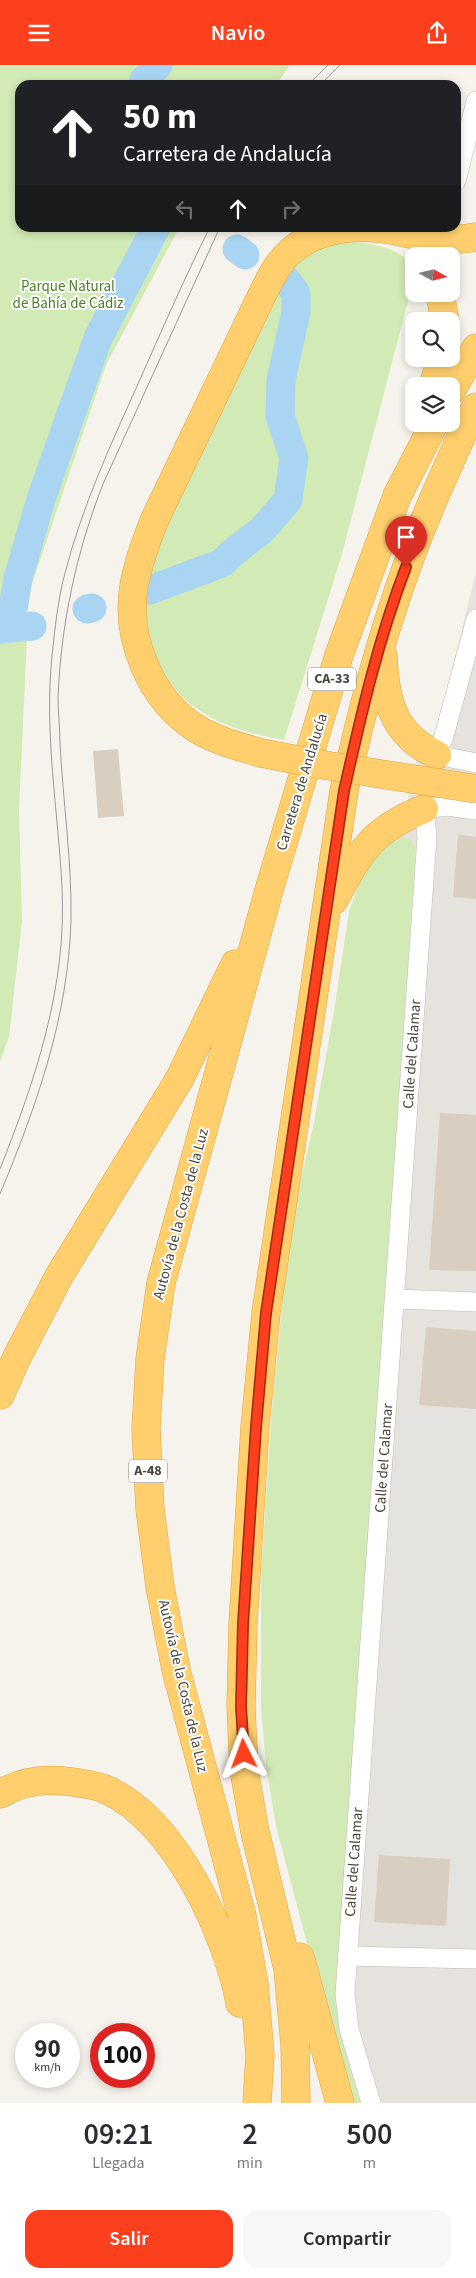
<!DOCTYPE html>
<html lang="es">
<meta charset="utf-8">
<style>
:root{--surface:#fff;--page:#f7f7f7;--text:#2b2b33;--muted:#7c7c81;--accent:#fc3f1d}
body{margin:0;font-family:"Source Sans 3",sans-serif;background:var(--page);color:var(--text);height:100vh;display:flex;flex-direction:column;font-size:19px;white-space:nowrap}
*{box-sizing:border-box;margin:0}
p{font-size:16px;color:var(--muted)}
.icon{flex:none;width:28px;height:28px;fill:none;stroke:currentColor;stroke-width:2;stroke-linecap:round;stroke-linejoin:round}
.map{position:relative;height:2038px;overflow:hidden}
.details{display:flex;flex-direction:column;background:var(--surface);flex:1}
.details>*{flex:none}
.top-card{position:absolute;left:15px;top:15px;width:446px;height:152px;border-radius:15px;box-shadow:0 2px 8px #0003;background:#202124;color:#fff;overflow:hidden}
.needle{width:32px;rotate:98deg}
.controls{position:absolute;left:405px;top:182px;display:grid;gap:10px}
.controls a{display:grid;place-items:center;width:55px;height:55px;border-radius:10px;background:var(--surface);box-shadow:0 2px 8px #0003;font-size:25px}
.speed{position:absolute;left:15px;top:1958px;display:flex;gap:10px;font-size:25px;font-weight:700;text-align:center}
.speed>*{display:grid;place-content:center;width:65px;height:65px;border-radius:50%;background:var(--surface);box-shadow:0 2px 8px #0003;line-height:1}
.speed small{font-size:12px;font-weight:400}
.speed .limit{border:8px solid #d22;background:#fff;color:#111}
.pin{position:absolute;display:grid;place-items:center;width:42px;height:42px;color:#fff;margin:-51px -21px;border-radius:50% 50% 50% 0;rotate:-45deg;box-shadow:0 0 5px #0007}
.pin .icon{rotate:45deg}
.me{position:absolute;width:55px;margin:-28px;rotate:357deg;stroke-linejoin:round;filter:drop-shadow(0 0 4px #0008)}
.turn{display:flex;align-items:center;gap:18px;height:105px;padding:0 25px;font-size:22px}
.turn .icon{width:65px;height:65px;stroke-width:2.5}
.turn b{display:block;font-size:35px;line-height:42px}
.lanes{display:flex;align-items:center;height:48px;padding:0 25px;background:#0003;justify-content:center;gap:25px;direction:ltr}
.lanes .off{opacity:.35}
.eta{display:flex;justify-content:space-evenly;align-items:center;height:85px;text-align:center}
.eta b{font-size:30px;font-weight:600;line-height:35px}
.primary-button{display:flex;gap:10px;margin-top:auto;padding:10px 25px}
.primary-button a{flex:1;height:58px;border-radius:15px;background:var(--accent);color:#fff;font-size:20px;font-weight:600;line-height:58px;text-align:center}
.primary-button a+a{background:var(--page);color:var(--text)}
header{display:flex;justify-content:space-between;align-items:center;height:65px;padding:0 25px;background:var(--accent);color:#fff;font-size:22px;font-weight:600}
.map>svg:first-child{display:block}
</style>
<header><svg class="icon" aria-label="menu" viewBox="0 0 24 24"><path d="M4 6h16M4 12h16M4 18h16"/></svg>Navio<svg class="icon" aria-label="share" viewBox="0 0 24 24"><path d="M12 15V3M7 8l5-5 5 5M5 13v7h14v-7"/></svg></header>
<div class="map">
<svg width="476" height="2038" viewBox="0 0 476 2038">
<rect width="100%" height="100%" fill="#f6f3ec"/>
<path fill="#e6e2dd" d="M476 508V2038H362L336 1930 416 784 410 774 400 771 422 670 430 671 436 668Z"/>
<path fill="#d2eab5" d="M0 0H290L276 20H20V162L179 163 106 300 29 528 19 746 22 856 9 972 0 997Z
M346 177C368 177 414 183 414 213L342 489 284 675C253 669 222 662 196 643 153 613 138 553 150 504 161 463 187 419 205 380 230 326 254 271 282 220 300 193 314 182 346 177Z
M400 771 410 774 416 784 336 1930 362 2038H352L323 1939 276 1761 266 1700 261 1641V1509L272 1345 287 1191 293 1150 314 1057 334 947 349 846 365 803 378 786Z"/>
<path fill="#e5e3e0" d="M398 1348 476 1355V1882L367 1879 361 1871Z"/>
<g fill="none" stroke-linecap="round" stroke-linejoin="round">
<path stroke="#a9d4f2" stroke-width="29" d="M143 20 144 15 158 0
M237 184 245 190
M150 525 222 498 231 489 262 465 288 435 294 393 280 351 281 315 296 247V228L286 215
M87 544 92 543
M0 564 14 538 18 513 42 431 98 273 156 162
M0 564 32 561"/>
</g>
<path fill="#d8cfc1" d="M118 684 124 751 98 753 93 686Z
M458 769 476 772V834L453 832Z
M440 1048 476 1050V1206L429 1205Z
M426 1262 476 1266V1344L419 1340Z
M379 1790 450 1794 446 1861 374 1857Z"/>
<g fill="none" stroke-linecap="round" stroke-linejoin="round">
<defs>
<path id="street" d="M456 116 476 36
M476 554 444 671 437 690 476 698
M396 1234 476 1237
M347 1891 476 1894
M371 2038 349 1964 345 1929 427 772 424 744 447 741 476 745"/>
<path id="highway" d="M440 229 445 256
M433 321 441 294
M451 326 476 283
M383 591C385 636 393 670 437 690
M261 688C238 681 217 676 197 664 151 635 125 574 134 521 138 498 146 477 154 456L262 230C270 214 278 197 291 186 320 161 361 159 397 166 423 172 449 178 476 172
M334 835C360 787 371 765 424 744
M0 1330 16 1294 59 1211 180 1013 235 899
M0 1729C23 1715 48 1713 73 1717 84 1719 97 1720 107 1725 175 1756 227 1868 240 1938
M300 1892 340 2038
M257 2038 260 1990 254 1919 242 1851 176 1605 160 1522 150 1444 146 1364 150 1294 161 1218 269 825 339 590 397 431 434 359
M296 2038 295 1980 288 1904 255 1767 244 1705 241 1642 243 1559 255 1362 266 1248 344 726C368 616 398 510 445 408 455 386 464 363 476 342"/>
</defs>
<use href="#street" stroke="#c2bbae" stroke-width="20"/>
<use href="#highway" stroke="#e0a43c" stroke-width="29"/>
<use href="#street" stroke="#fff" stroke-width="19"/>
<use href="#highway" stroke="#ffcf6e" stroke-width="28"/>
<path stroke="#9a9a9a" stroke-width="1" d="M308 20 328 0
M320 20 340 0
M0 1104C36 1013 67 921 62 822 58 745 44 668 52 591 55 563 58 534 65 508 82 442 110 381 138 319 161 267 184 214 210 162
M0 1129C37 1040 68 952 71 856 72 797 63 737 60 678 60 663 58 648 58 633 61 559 76 488 103 419L220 162"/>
<defs>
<path id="highway-bridge" d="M261 688 330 701 476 724"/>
</defs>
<use href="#highway-bridge" stroke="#e0a43c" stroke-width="29" stroke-linecap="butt"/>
<use href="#highway-bridge" stroke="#ffcf6e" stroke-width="28"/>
</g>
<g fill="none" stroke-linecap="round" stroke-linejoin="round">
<defs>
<path id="route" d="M244 1689 241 1642 243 1559 256 1362 266 1248 344 726C361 650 378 575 406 502"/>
</defs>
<use href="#route" stroke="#a42913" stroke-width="12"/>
<use href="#route" stroke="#fc3f1d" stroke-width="9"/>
</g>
<g text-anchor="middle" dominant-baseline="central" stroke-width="4" stroke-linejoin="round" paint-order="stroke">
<g fill="#fff" stroke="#817c74" stroke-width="1">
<rect x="308" y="602.5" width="48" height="23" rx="4"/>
<rect x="129" y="1394.5" width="38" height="23" rx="4"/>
</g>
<g font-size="14" font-weight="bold" fill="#4b4439">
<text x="332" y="614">CA-33</text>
<text x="148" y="1406">A-48</text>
</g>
<g font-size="15" fill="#4a7f2a" stroke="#fff">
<text x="68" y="221">Parque Natural<tspan x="68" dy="17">de Bahía de Cádiz</tspan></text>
</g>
<g font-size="15" fill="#4b4439" stroke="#fff">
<text transform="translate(302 717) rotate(-73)">Carretera de Andalucía</text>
<text transform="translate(412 989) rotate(-86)">Calle del Calamar</text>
<text transform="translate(181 1149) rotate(-75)">Autovía de la Costa de la Luz</text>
<text transform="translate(384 1393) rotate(-86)">Calle del Calamar</text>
<text transform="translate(183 1621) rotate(77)">Autovía de la Costa de la Luz</text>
<text transform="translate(354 1797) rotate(-86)">Calle del Calamar</text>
</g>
</g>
</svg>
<div class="controls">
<a><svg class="needle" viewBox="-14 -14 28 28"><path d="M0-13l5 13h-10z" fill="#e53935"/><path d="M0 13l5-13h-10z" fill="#7c7c81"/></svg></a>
<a><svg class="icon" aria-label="search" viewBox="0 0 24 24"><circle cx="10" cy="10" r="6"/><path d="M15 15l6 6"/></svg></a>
<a><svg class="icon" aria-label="layers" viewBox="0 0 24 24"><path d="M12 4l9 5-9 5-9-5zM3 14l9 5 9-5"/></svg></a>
</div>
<div class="speed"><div>90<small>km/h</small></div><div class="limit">100</div></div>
<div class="pin" style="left:406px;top:502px;background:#d93025"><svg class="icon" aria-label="arrive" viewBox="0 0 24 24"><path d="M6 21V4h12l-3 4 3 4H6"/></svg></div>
<svg class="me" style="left:244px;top:1689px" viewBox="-20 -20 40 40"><path d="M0-17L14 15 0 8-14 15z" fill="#fc3f1d" stroke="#fff" stroke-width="4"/></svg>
<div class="top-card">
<div class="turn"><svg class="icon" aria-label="ahead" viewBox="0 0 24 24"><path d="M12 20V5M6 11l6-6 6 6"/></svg><div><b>50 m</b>Carretera de Andalucía</div></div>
<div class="lanes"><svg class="icon off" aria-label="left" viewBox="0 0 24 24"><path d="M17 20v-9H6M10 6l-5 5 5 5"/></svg><svg class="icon" aria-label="ahead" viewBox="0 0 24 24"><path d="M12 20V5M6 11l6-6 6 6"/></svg><svg class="icon off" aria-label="right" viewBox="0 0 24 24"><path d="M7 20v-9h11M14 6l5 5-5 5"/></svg></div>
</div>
</div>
<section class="details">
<div class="eta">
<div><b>09:21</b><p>Llegada</p></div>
<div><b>2</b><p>min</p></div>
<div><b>500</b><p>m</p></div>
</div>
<div class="primary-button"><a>Salir</a><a>Compartir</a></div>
</section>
